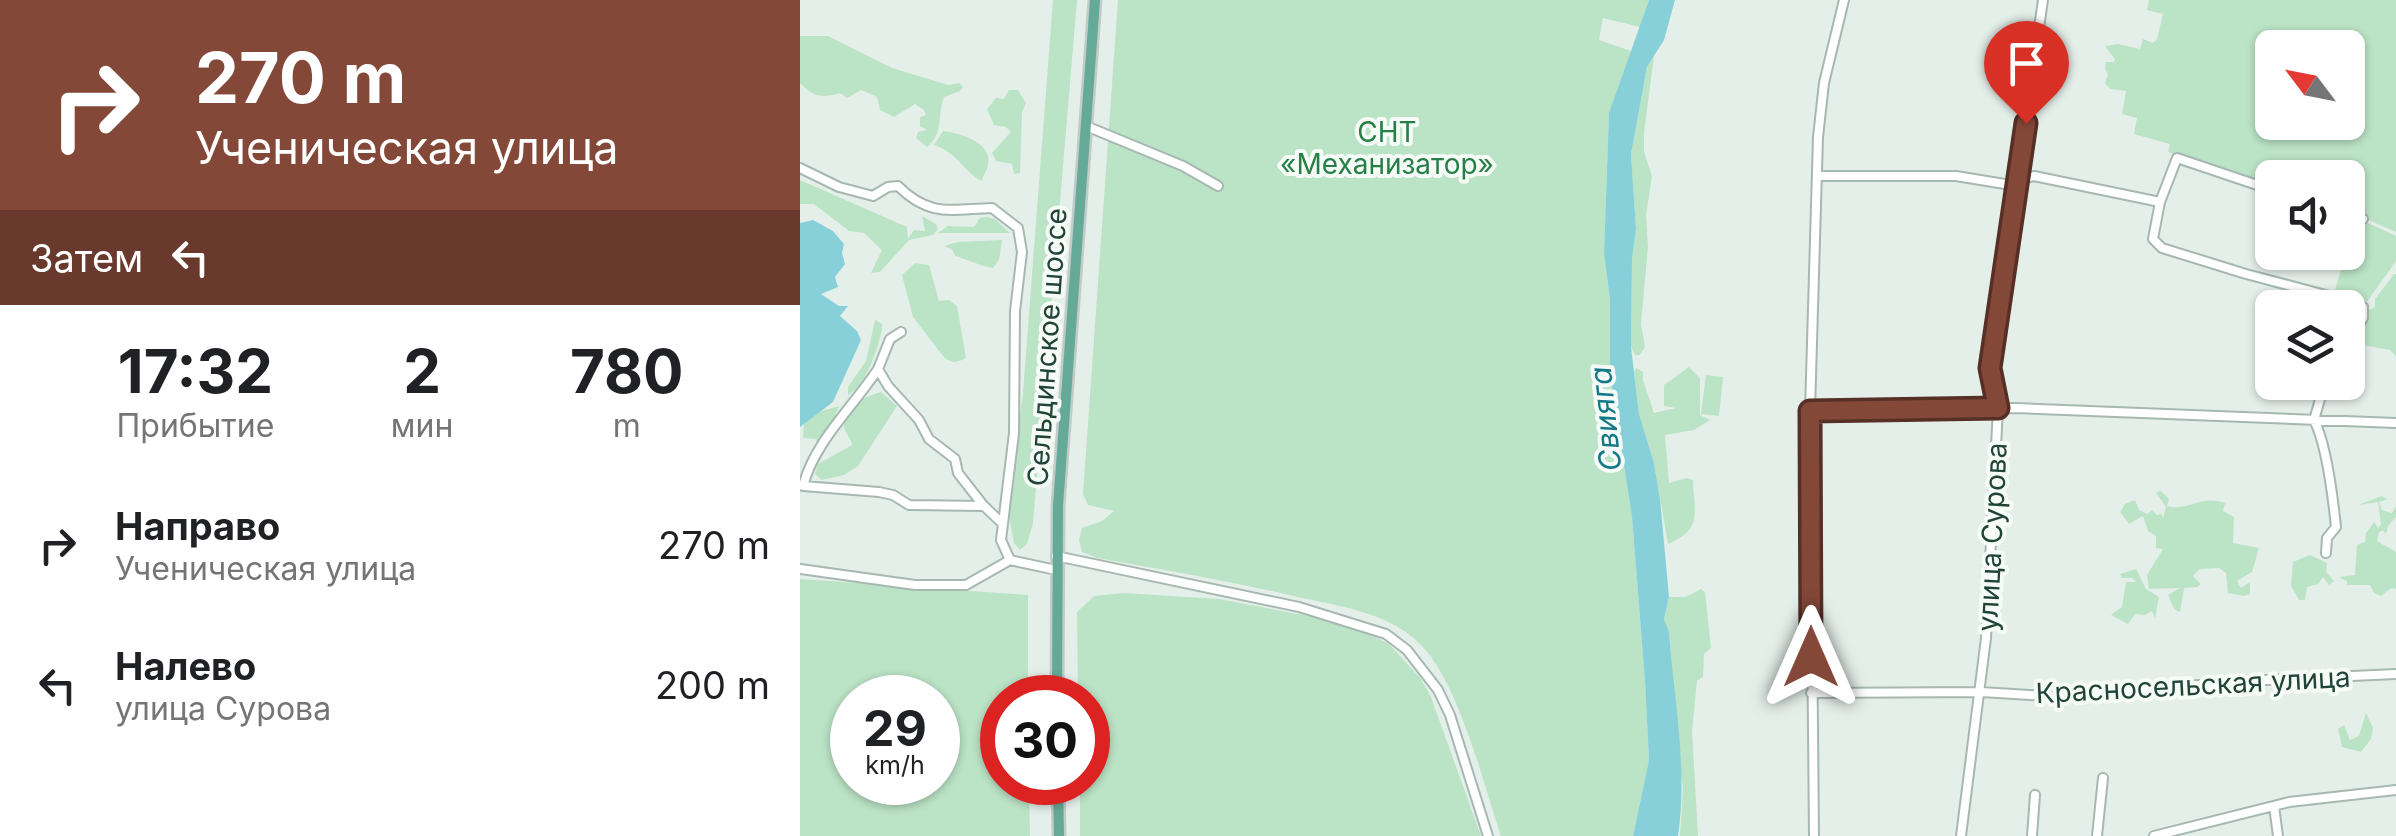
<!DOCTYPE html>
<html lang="ru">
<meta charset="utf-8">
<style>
:root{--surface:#fff;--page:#f6f6f6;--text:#202124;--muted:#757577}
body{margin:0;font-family:Inter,sans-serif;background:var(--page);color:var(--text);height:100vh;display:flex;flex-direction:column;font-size:38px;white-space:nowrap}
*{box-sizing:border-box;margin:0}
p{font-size:32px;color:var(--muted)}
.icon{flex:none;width:55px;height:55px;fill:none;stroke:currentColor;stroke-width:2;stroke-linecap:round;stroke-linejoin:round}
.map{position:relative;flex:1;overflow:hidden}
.side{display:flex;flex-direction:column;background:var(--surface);width:800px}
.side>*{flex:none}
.guide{background:#844839;color:#fff;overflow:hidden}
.needle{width:65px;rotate:302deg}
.buttons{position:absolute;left:1455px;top:30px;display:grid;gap:20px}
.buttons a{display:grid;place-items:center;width:110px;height:110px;border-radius:15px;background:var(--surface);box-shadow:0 2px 8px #0004;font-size:50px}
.speed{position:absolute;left:30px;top:675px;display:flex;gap:20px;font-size:50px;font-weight:700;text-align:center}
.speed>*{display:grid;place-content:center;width:130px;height:130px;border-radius:50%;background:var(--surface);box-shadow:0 2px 8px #0004;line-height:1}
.speed small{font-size:25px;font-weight:400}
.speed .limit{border:15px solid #d22;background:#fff;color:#111}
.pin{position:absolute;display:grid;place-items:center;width:85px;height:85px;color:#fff;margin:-102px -42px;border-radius:50% 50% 50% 0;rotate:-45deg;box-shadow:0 0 10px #0007}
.pin .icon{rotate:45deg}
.me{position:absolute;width:110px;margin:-55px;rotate:0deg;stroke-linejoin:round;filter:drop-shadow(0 0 8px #0008)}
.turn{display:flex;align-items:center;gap:35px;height:210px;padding:0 30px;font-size:45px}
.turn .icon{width:130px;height:130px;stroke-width:2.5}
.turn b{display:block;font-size:70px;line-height:85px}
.then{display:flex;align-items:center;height:95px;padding:0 30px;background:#0003;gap:20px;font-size:38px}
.eta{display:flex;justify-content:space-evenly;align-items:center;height:170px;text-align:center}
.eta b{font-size:60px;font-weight:700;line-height:70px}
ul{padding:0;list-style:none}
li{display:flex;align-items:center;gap:30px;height:140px;padding:0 30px}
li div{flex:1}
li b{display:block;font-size:38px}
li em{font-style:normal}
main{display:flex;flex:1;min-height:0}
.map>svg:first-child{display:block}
</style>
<main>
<section class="side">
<div class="guide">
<div class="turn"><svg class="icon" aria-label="right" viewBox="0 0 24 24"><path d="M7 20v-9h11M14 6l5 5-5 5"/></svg><div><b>270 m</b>Ученическая улица</div></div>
<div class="then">Затем<svg class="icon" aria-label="left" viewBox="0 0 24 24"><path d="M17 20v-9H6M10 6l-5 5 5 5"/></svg></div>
</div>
<div class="eta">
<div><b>17:32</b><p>Прибытие</p></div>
<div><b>2</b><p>мин</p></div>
<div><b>780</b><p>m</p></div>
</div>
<ul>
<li><svg class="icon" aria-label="right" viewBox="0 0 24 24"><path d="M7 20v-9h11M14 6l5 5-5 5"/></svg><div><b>Направо</b><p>Ученическая улица</p></div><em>270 m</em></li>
<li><svg class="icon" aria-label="left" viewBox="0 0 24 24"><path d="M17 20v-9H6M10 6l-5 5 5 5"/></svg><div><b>Налево</b><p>улица Сурова</p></div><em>200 m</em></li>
</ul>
</section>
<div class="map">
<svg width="1596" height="836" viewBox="0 0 1596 836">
<rect width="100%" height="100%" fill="#e5efea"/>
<path fill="#bbe3c5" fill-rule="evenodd" d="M253 0H277L233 523 227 544 220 550 214 543 208 512 223 393Z
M318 0H849L840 27 803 18 799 40 831 51 809 114 804 254 810 299V375L832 517 845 681 849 760 833 836H701C683 783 658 679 618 642 586 612 539 606 498 597 431 581 364 570 297 558L282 552 279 540 282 528 302 521 314 511 288 505 283 494Z
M1349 0H1596V232L1548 211V178H1472V189L1368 152 1370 144 1334 134 1337 118 1322 114 1326 91 1310 89 1305 83 1308 74 1305 69 1306 62H1314L1315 59 1305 46 1318 44 1340 49 1343 39 1353 43 1357 39 1363 14 1347 10ZM1472 48H1548V122H1472Z
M0 36H28L92 68 148 85 159 83 163 87 160 91 144 97C137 115 144 134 127 147L116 138 118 132 127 130 120 126V117L126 115 124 110 115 104 94 117 80 110 77 97 61 90 47 98 40 93C21 99 13 96 0 83Z
M854 56 844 133V152L852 176 846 216 848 246 841 324 845 347 840 355H835L831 347 832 259 836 229 831 154 847 67Z
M209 90H218L226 103 222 112 220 173 214 174 212 164 196 161 192 153 211 132 206 127 194 125 187 109 196 98 204 99Z
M143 131C159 133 193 142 188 165 187 171 183 175 182 181 161 170 160 154 134 145Z
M0 180 107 227 108 239 114 230 125 231 122 216 136 224 138 229 133 235 109 240 80 272 71 273 82 250 64 233 49 231 14 204H0Z
M187 217 195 219 210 233H138L148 226 174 227 180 218Z
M1555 221 1568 223 1596 236V261L1566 303 1534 294Z
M202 240 199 260 193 268C178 265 169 260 155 256L152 249 144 246 158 242Z
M115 263 129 265 139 301 149 300 157 306 166 358C157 363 151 364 143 356L113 317 102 275Z
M1594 274H1596V356L1590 350 1551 343 1560 336 1568 311 1575 307V299Z
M75 320 82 324V330C77 351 66 386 48 395V387L66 361Z
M889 367 900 378V415L910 420 894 430 865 435 869 483 887 478 893 480C894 514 903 529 868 544L854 463 839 414 834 371 837 368 843 372V380L854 413 876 408 864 406V385Z
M906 375 923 377 919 416 901 414Z
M81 392 97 406 58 466 44 475 22 480 15 474 18 464 52 445C51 439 47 435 45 430 37 409 66 396 81 392Z
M39 406 26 438 18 446 16 439 3 438 4 424 18 412Z
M1361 491 1369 499 1367 506C1387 512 1400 494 1425 503L1423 511 1434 517 1433 543 1459 548 1452 572 1437 581 1441 588 1450 582V594L1444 596 1428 593 1426 573 1419 568 1400 569 1393 576 1401 584 1397 587 1384 588 1380 612 1374 609 1368 595 1380 588 1349 589 1347 575 1363 549 1356 548V536L1348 531 1343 516 1329 524 1320 512 1325 504 1335 500 1339 510 1347 514 1352 510 1357 515 1362 514 1363 518 1366 507 1356 493Z
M1582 496 1588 499 1579 502 1582 510 1592 513 1596 506V517L1588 526 1586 534 1583 530 1579 532 1577 541 1596 552V589L1591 588 1581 596 1574 593 1570 585H1547V581L1539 577 1555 575 1557 545 1565 542 1566 533 1574 522 1578 528 1581 525 1578 502 1558 505Z
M1510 555 1527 563 1526 572 1534 581 1529 585 1523 577 1518 584 1507 587 1505 600H1499L1491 586 1493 562Z
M1336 569 1346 589 1359 597 1355 618 1352 611 1345 615 1335 614 1328 624 1311 615 1322 607 1326 582H1336L1332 578H1322L1320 574Z
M0 579 228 595V697L202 698V782L229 783 230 836H0ZM52 698H138V782H52Z
M901 589 905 592 911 648 904 654 903 677 897 681 892 731 898 836H880L883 787 879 764 869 632 864 620 869 597H886Z
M324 593 419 599 550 624 589 644 621 679 631 697 681 836H280V783L288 782V698L278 697 277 612 294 596Z
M1566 713 1573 728 1571 739 1561 752 1542 747 1538 729 1544 725 1550 740 1559 736Z"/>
<path fill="#87d0da" d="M849 0H875L864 40 847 67 831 154 836 229 832 259 831 347 839 414 854 463 860 499 869 597 864 619 869 632C874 700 888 769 878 836H833L849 760 845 681 832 517 810 375V299L804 254 809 113Z
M13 220 33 231 44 244 42 253 45 264 35 277 38 287 21 294 39 306H48L40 316 57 331 61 340 33 402 0 427V223Z"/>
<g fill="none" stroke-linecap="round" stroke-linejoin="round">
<defs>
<path id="minor" d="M286 126 383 166 418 186
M0 168 39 187 73 196 88 187 98 186C130 218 152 209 192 208L218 228 222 252 215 311 214 433 201 540 210 560
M1017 176H1156L1217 186
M1218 180 1234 176 1360 202
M1472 190 1377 158 1360 202 1353 239 1362 248 1446 274 1556 303 1563 307V318L1548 340
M1548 213 1563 219
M101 332 90 339 78 369 88 386 119 420 129 439 155 459 158 473 183 505
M78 369C53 407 15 441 3 486L79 492 93 495 109 505 184 506 203 524
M1525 382 1514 420C1527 445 1533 498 1536 527L1527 538 1526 553
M1010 411 1216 408 1596 423
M256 556 499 607 586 634 607 650 638 690 650 715 688 836
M0 569 115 585H166L210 560 256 570
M1011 693 1181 692 1263 697 1445 681 1596 674
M1474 806 1478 836
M1014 836 1010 411 1018 137 1024 83 1044 0
M1161 836 1186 638 1198 408 1190 367 1243 0
M1232 836 1235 795
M1297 836 1303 778
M1354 836 1489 802 1596 790"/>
<path id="major" d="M257 698 258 506 295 0
M258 782 259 836"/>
</defs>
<use href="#minor" stroke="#a6b8b1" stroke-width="12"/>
<use href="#major" stroke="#c1cbc8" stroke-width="15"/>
<use href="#minor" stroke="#fff" stroke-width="8"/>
<use href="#major" stroke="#64aa96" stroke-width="10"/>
</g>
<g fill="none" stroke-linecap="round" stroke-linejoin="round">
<defs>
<path id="route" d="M1011 657 1010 411 1198 408 1190 368 1226 123"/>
</defs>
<use href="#route" stroke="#562f25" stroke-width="25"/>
<use href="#route" stroke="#844839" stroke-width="18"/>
</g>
<g text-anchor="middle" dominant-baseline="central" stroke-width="8" stroke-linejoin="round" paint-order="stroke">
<g font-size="28" fill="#268046" stroke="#f6fbf8">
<text x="587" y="132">СНТ<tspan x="587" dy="32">«Механизатор»</tspan></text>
</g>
<g font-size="28" fill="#214439" stroke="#f6fbf8">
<text transform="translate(247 347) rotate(-86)">Сельдинское шоссе</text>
<text transform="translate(1192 537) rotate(-87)">улица Сурова</text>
<text transform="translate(1393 685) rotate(-3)">Красносельская улица</text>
</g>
<g font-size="30" font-style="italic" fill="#137888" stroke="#f6fbf8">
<text transform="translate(805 419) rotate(-96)">Свияга</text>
</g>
</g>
</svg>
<div class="buttons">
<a><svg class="needle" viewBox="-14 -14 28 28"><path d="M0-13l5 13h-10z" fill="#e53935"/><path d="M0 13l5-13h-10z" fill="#757577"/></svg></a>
<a><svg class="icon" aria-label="sound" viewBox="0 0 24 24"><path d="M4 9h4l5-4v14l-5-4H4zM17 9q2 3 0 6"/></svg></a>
<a><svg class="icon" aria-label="layers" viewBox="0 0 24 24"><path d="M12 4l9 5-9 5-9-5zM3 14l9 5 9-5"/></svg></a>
</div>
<div class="speed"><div>29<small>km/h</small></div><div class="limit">30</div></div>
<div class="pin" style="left:1226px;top:123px;background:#d93025"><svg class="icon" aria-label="arrive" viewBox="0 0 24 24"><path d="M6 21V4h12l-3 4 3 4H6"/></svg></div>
<svg class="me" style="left:1011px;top:657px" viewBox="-20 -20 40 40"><path d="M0-17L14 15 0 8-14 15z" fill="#844839" stroke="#fff" stroke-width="4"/></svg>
</div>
</main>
